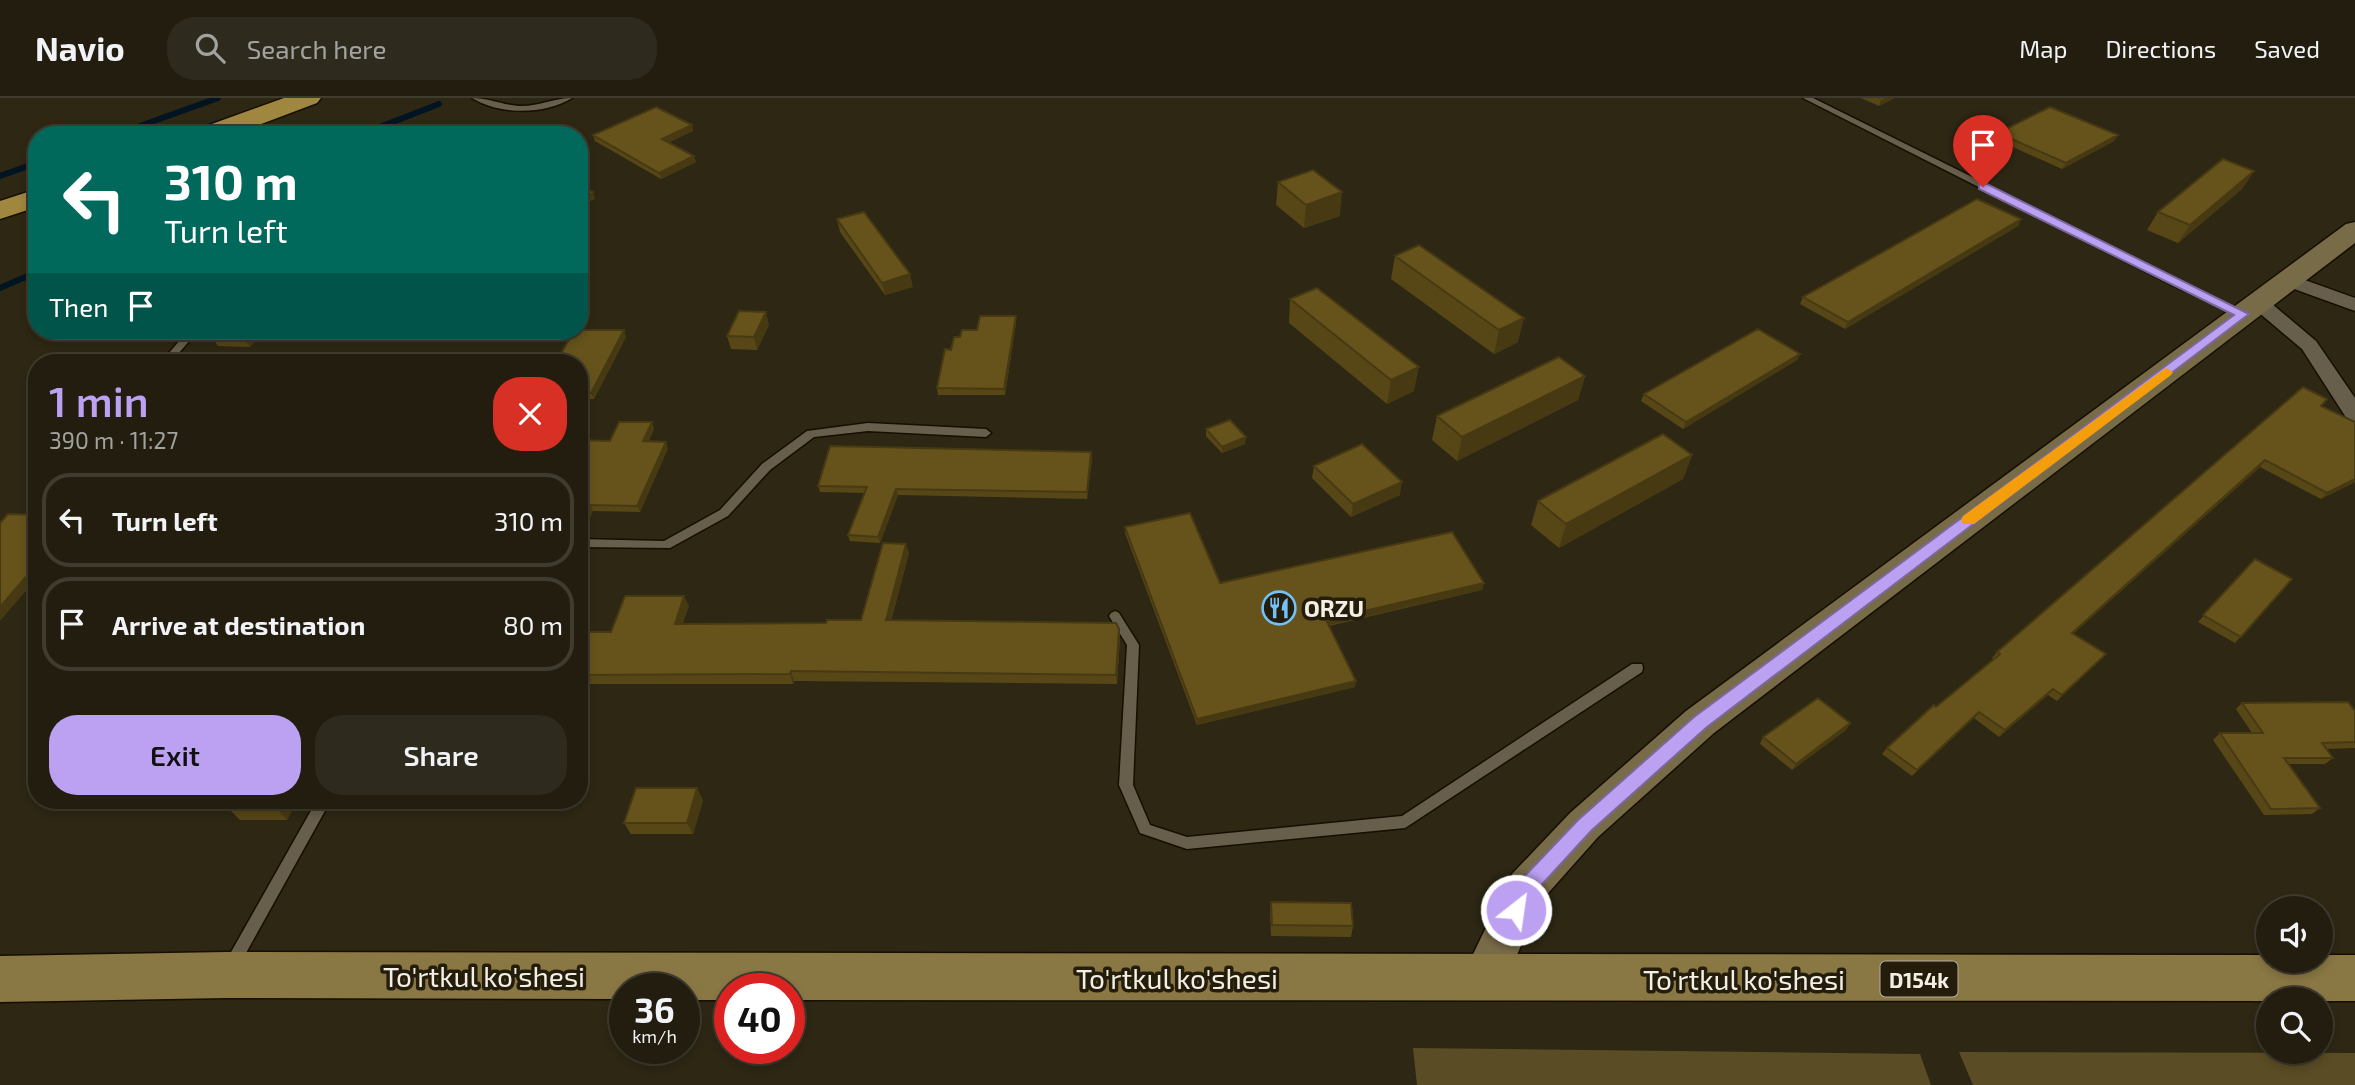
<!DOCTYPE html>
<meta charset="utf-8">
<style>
:root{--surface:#221d0f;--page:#2e2a1d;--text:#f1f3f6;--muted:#a2a29e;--line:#3f3b2f;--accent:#bca0f2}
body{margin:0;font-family:"Exo 2",sans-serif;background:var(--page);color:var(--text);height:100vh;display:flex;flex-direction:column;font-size:26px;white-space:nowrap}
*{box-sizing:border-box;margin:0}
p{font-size:23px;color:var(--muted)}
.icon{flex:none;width:38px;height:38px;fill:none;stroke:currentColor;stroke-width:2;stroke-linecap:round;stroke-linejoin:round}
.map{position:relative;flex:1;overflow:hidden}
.panel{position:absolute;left:28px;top:256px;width:560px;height:455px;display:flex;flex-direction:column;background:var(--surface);border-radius:28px;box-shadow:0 4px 10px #0003,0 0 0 2px var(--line)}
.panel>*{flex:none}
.guide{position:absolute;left:28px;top:28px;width:560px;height:214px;border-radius:28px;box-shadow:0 4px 10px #0003,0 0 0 2px var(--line);background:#00695c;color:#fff;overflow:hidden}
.controls{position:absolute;left:2256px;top:798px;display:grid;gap:14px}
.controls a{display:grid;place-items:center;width:77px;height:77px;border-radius:50%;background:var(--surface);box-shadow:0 4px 10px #0003,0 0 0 2px var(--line);font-size:35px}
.speed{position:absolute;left:609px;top:875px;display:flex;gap:14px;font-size:35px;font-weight:700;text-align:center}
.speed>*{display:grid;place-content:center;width:91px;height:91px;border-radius:50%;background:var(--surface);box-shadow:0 4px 10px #0003,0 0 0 2px var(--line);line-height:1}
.speed small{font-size:18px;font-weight:400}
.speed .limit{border:10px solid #d22;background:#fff;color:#111}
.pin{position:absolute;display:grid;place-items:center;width:60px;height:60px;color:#fff;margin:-72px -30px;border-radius:50% 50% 50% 0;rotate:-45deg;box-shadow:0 0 7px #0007}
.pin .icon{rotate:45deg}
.me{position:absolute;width:77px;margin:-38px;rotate:30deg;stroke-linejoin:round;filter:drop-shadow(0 0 5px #0008)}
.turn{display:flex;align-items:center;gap:24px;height:147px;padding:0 21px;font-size:32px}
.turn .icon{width:91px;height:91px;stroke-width:2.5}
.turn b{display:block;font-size:49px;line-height:60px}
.then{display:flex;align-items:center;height:66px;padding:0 21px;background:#0003;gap:14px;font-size:26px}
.round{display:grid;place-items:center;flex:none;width:74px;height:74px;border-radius:28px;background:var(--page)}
.headline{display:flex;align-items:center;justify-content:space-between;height:119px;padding:0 21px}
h1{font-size:42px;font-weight:600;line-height:52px;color:var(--accent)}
.action{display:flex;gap:14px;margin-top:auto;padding:14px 21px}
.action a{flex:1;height:80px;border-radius:28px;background:var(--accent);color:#111;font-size:28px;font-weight:600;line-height:80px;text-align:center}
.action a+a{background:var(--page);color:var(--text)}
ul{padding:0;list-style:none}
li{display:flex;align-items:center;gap:21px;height:94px;margin:0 14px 10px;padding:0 7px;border:4px solid var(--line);border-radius:28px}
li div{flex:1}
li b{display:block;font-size:26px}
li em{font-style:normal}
header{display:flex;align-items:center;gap:42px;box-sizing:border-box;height:98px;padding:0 35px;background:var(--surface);border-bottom:2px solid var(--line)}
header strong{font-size:33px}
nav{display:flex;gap:38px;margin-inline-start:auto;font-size:24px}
.search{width:490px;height:63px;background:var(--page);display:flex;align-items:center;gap:18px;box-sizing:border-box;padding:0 24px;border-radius:28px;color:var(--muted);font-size:26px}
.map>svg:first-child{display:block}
</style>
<header>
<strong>Navio</strong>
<div class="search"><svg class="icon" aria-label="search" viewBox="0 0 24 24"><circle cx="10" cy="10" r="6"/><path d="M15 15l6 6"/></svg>Search here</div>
<nav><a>Map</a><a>Directions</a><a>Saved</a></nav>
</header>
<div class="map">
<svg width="2355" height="987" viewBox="0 0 2355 987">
<rect width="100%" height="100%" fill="#2d2714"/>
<path fill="#5a4c24" d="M1413 950 1920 956 1931 987H1417Z
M1959 954 2355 955V987H1973Z"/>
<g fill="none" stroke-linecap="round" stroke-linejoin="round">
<path stroke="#011421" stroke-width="6" d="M115 37 218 0
M359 37 439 6
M0 78 37 65
M0 190 37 174"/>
<defs>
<path id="lane" d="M472 0C489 0 505 8 522 8 539 8 555 0 572 0 545 17 499 17 472 0Z
M1803 0H1813L2248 216 2246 218H2240L2174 188Z
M188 233H198L171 264H161Z
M868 325 986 331 991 335 986 339 868 333 814 339 770 372 728 418 670 450 579 449V441L664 443 720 412 762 366 807 333Z
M1115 513 1119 515 1139 547 1133 687 1150 727 1187 739 1402 718 1632 566H1642L1643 570 1642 574 1405 730 1187 751 1140 735 1119 687 1127 547 1109 518 1111 515Z
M317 702H331L236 873 231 875 226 873 223 868 226 863Z"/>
<path id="street" d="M2285 175 2355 200V213L2278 185 2275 181Z
M2258 198 2265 200 2316 243 2355 300V323L2347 321 2302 251 2251 208 2248 204 2251 200Z"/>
<path id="secondary" d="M2355 124V145L1714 635 1598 739 1542 802 1499 896 1483 902 1467 896 1461 881 1512 776 1570 715 1686 613 2346 126Z"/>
<path id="primary" d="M226 854 2268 857V863H2320V857H2355V903L789 902V891H730V902H684V891H625V901L226 900 0 904V858Z"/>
<path id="highway" d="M284 0H321L317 5 232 37H194L198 31Z
M37 91V109L0 121V103Z"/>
</defs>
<use href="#lane" stroke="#160f01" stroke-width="3"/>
<use href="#street" stroke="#160f01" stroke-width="3"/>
<use href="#secondary" stroke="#160f01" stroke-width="3"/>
<use href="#primary" stroke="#160f01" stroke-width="3"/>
<use href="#highway" stroke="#160f01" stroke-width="3"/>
<use href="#lane" fill="#675f4b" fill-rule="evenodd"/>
<use href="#street" fill="#675f4b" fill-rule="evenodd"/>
<use href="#secondary" fill="#786b48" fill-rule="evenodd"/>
<use href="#primary" fill="#897744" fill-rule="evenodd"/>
<use href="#highway" fill="#9f8740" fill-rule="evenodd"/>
</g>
<path fill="#574717" d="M1861 0H1894L1879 8Z
M692 27 693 33 669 44 696 64 661 81 595 43 593 37Z
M1998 35 2118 37 2114 43 2062 71 1995 41Z
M2254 73 2242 91 2178 145 2147 132 2158 114Z
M1278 84 1340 118 1304 130 1276 107Z
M837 121 913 189 885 197 840 134Z
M2021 121 2018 128 1845 231 1800 206 1803 199Z
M1395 158 1518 244 1494 256 1391 181Z
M1290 201 1414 293 1387 306 1289 225Z
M1016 225 1005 297H938L937 290 951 252 960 239 977 232Z
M769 227 757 252 731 251 727 238Z
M211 233H264L250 249 218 248 209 235Z
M626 239 594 301H579V264Z
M1800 256 1797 262 1683 331 1641 303 1644 296Z
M1585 278 1578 302 1457 363 1432 342 1437 318Z
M2321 308 2355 384 2321 401 2260 369 2073 536 2100 562 2057 603 2048 597 1999 639 1974 620 1912 678 1882 656 1887 650 1994 562 1992 560 1997 554Z
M654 330 649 343 668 350 640 414 593 413 582 438 579 439 610 343Z
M1206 331 1245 346 1222 355 1206 338Z
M1091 354 1092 361 1087 401 898 397 880 445 850 443 848 437 865 395 820 394 818 388Z
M1692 357 1683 381 1559 450 1531 427 1538 403Z
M1314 368 1400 397 1351 419 1312 380Z
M1125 429 1220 485H1484L1482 492 1329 528 1355 589 1197 627 1125 435Z
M909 455 891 522 1119 531 1120 540 1117 586 794 583 793 586H579V534H611L689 508 682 526 826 525 861 522Z
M2255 461 2292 481 2235 545 2198 524Z
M2242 605 2355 613V650L2326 651 2333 660 2325 666H2288L2320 710 2312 716 2264 717 2213 642 2220 635H2252L2236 611Z
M1850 625 1846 632 1792 672 1760 646 1763 639Z
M298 702 287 722H240L228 710Z
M703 702 693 736H631L624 725Z
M1271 804 1353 828 1351 839 1271 838 1270 815Z"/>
<path fill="#473a13" d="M1885 0H1894L1879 8 1881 2Z
M692 27 693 33 664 47 662 41Z
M2118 37 2114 43 2062 71 2066 65Z
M694 58 696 64 661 81 659 75Z
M2254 73 2242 91 2178 145 2190 127Z
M593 94 595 101 579 108V101Z
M1342 94 1340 118 1304 130 1306 107Z
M2021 121 2018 128 1845 231 1848 224Z
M910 176 913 189 885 197 882 185Z
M766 214 769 227 757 252 754 239Z
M1016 218V225L1005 297 1004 291Z
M1524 220 1518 244 1494 256 1499 232Z
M624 232 626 239 594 301 591 295Z
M244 233H264L250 249 241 236Z
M1800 256 1797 262 1683 331 1686 324Z
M1419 269 1414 293 1387 306 1391 282Z
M1585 278 1578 302 1457 363 1462 339Z
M652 324 654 330 646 350 643 343Z
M1246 339 1245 346 1222 355V349Z
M666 344 668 350 640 414 637 408Z
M1091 354 1092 361 1087 401V394Z
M1692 357 1683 381 1559 450 1566 426Z
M2265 362 2260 369 2067 541 2072 535Z
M2355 381V384L2321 401 2327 395Z
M1402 384 1400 397 1351 419 1353 406Z
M896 391 898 397 880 445 878 439Z
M590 407 593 413 582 438 579 439V430Z
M906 446 909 455 889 532 886 522Z
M37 466V480L0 523V509Z
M1484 485 1482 492 1325 528 1326 522Z
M684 498 689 508 679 536 675 526Z
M1119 531 1120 540 1117 586 1116 577Z
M2106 556 2100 562 2057 603 2062 597Z
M791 573 794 583 793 586 790 576Z
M1356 583 1355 589 1197 627V621Z
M2053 591 2048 597 1999 639 2005 632Z
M1979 614 1974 620 1912 678 1917 672Z
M1850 625 1846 632 1792 672 1796 666Z
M697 690 703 702 693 736 687 725Z
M281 702H298L287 722 276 710Z"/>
<path fill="#65531b" stroke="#473a13" stroke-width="2" d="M656 9 692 27 662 41 694 58 659 75 593 37Z
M2050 9 2118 37 2066 65 1998 35Z
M2223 61 2254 73 2190 127 2158 114Z
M1313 72 1342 94 1306 107 1278 84Z
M579 87 593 94 579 101Z
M1977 101 2021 121 1848 224 1803 199Z
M864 114 910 176 882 185 837 121Z
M1419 147 1524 220 1499 232 1395 158Z
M1317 190 1419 269 1391 282 1290 201Z
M739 213 766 214 754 239 727 238Z
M980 218H1016L1004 291 937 290 945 251 951 252 954 239H960L962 232H977Z
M1758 231 1800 256 1686 324 1644 296Z
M579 232H624L591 295 579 294V264H556L574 233H579Z
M211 233H244L241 236 209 235Z
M1559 259 1585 278 1462 339 1437 318Z
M2303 289 2327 301 2321 308 2355 324V381L2327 395 2265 362 2072 535 2106 556 2062 597 2053 591 2005 632 1979 614 1917 672 1887 650 1934 607 1936 609 2000 556 1997 554Z
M1230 322 1246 339 1222 349 1206 331Z
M619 324H652L643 343 666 344 637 408 590 407 579 430V342L610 343Z
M1663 336 1692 357 1566 426 1538 403Z
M1362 346 1402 384 1353 406 1314 368Z
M830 348 1091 354 1087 394 896 391 878 439 848 437 867 389 818 388Z
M1190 415 1220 485 1452 434 1484 485 1326 522 1356 583 1197 621 1125 429Z
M8 416 37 417V466L0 509V425Z
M883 445 906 446 886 522 1116 525 1119 531 1116 577 791 573 790 576 579 577V534H611L625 498H684L675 526 826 525 827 522H861Z
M2255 461 2292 481 2241 539 2203 517Z
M1818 600 1850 625 1796 666 1763 639Z
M2348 604 2355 613V644L2322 645 2333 660H2284L2320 710 2271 711 2220 635H2263L2242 605Z
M636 690H697L687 725H624Z
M233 702H281L276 710H228Z
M1271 804 1351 805 1353 828 1272 827Z"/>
<path fill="#bca0f2" stroke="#7a689d" stroke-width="2" d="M1979 86H1987L2249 216 1707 629 1591 733 1534 795 1523 818 1516 821 1509 818 1506 812 1520 783 1578 722 1694 619 2234 217 1979 91Z"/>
<path fill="#f59e0b" d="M2166 270 2173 274 2171 277 1974 426H1963L1961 422 1963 418Z"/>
<defs>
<symbol id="restaurant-ring" viewBox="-11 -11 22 22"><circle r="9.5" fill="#241d0b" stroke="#73c1f6" stroke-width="1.5"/><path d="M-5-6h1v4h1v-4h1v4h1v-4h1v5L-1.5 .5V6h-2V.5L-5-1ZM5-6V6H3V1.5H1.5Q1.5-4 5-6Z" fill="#73c1f6"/></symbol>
</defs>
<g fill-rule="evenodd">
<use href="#restaurant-ring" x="1260" y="491" width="38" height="38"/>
</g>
<g text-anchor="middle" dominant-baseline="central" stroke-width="7" stroke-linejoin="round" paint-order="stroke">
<rect fill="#241d0b" stroke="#b6b0a3" stroke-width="2" x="1880.5" y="863.5" width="77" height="35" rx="5"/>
<g font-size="21" font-weight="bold" fill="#f4efe4">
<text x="1919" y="881">D154k</text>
</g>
<g font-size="23" font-weight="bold" fill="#f4efe4" stroke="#241d0b" text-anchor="start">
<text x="1304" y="510">ORZU</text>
</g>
<g font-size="28" fill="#f4efe4" stroke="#241d0b">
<text x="484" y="878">To'rtkul ko'shesi</text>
<text x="1177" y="880">To'rtkul ko'shesi</text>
<text x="1744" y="881">To'rtkul ko'shesi</text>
</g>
</g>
</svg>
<div class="controls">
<a><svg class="icon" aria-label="sound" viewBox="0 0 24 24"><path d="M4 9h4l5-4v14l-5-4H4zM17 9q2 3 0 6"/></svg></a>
<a><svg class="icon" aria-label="search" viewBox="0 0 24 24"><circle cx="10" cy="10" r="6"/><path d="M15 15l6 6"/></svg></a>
</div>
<div class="speed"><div>36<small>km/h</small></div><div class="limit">40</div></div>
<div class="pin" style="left:1983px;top:89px;background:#d93025"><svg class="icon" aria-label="arrive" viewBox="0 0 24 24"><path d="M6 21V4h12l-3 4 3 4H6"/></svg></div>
<svg class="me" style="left:1516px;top:812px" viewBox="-20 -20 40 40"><circle r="17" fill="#bca0f2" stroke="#fff" stroke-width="3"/><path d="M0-11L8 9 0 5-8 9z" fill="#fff"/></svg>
<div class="guide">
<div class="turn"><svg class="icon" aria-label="left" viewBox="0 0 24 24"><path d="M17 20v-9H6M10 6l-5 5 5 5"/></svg><div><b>310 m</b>Turn left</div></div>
<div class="then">Then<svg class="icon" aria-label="arrive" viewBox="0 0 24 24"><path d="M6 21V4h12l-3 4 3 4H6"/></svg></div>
</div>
<section class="panel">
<div class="headline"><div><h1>1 min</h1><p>390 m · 11:27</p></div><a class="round" style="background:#d93025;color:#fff"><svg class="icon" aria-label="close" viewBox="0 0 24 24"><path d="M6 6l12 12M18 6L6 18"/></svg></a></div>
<ul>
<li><svg class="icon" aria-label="left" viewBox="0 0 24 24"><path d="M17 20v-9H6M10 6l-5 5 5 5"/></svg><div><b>Turn left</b></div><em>310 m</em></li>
<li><svg class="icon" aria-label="arrive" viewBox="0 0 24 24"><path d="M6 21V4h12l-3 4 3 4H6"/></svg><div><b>Arrive at destination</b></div><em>80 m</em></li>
</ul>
<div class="action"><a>Exit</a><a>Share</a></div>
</section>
</div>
